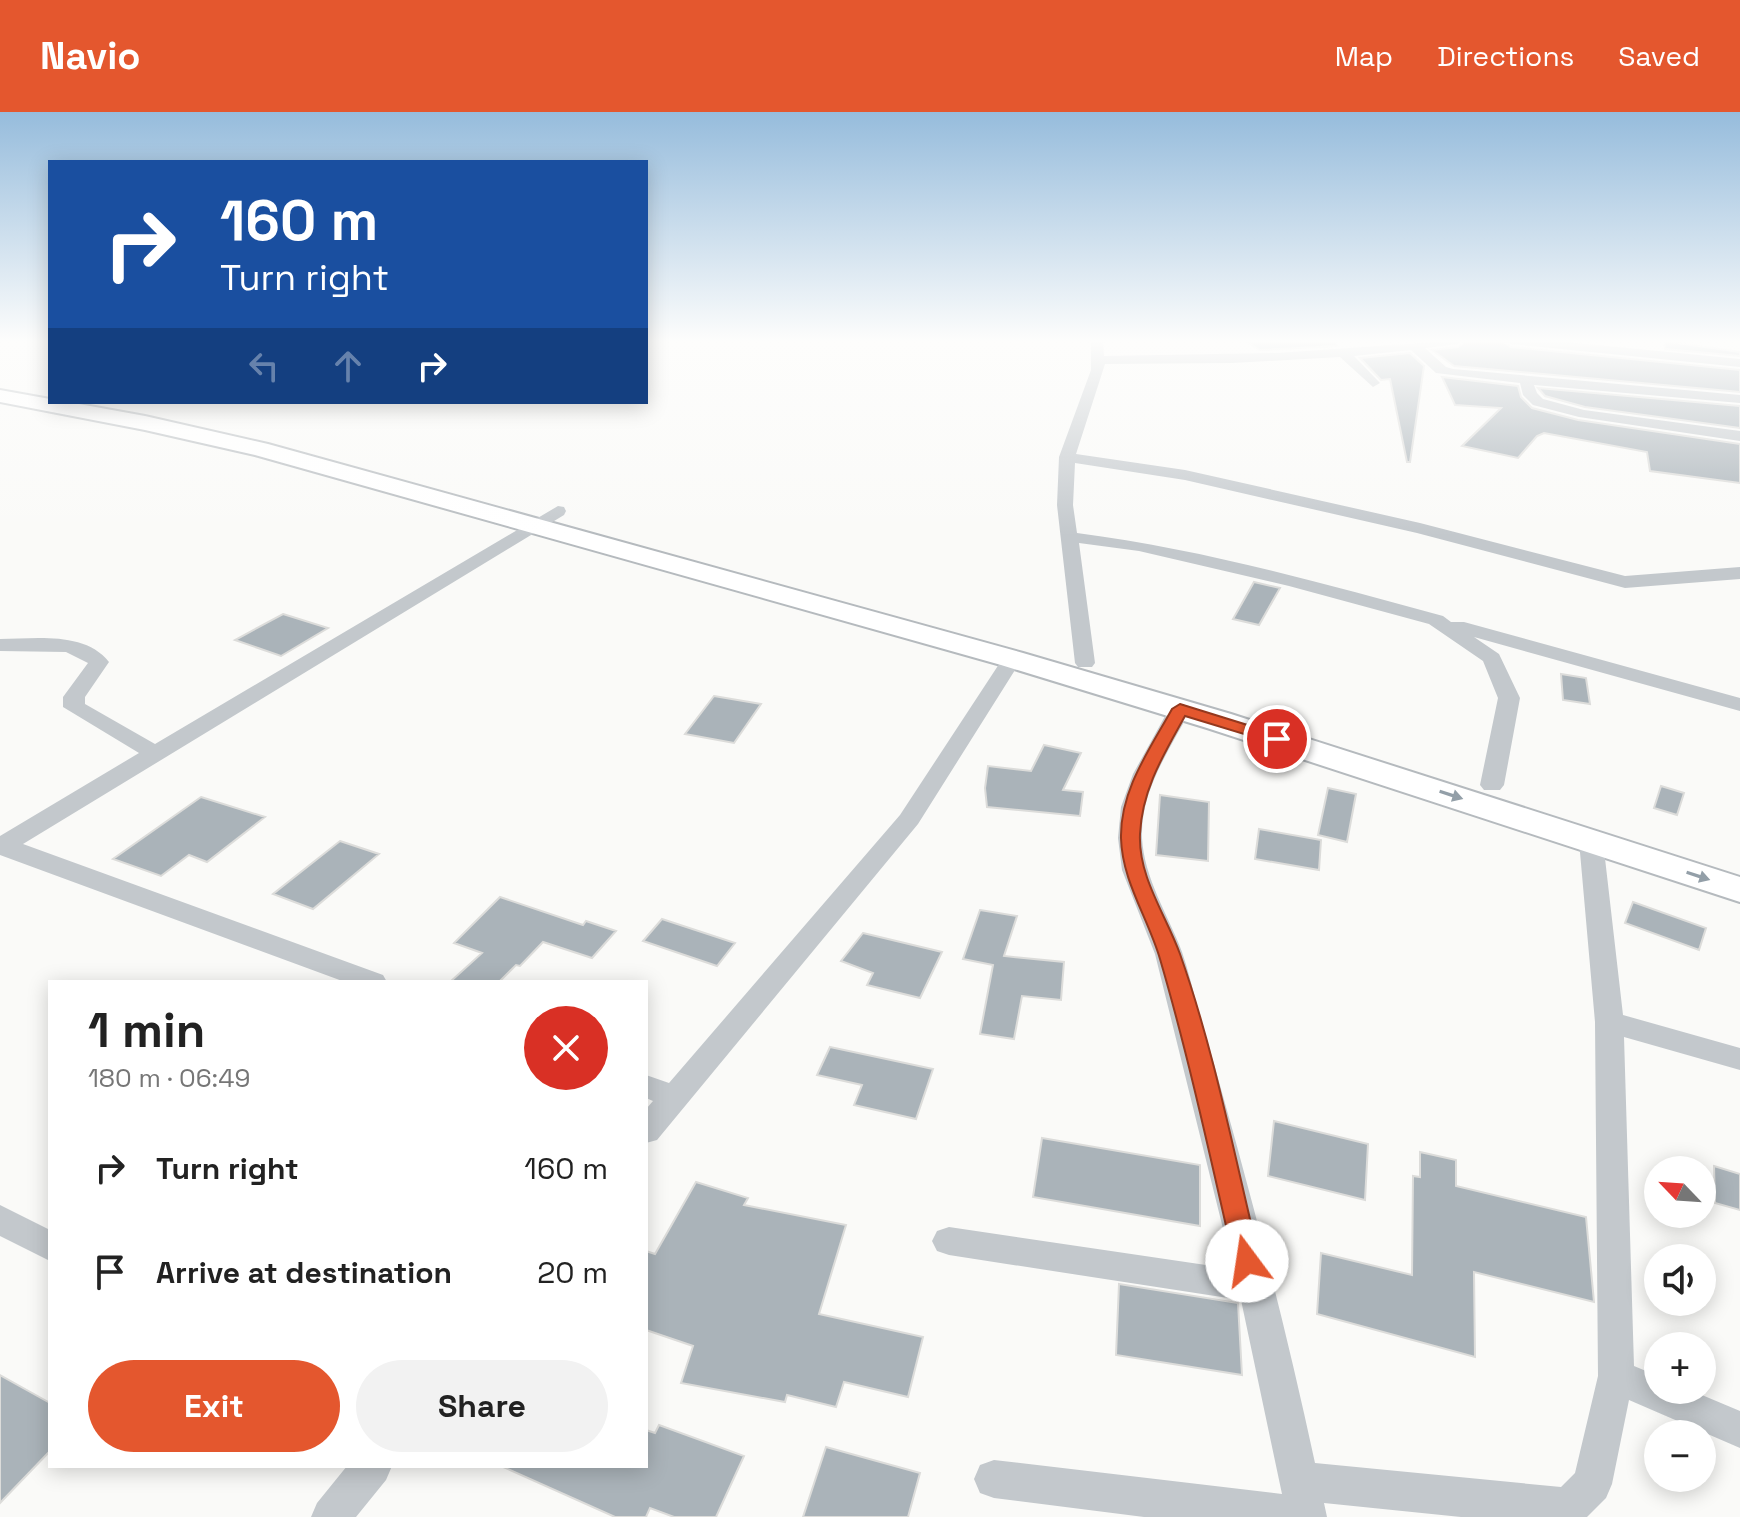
<!DOCTYPE html>
<meta charset="utf-8">
<style>
:root{--surface:#fff;--page:#f2f2f2;--text:#222;--muted:#767676;--accent:#e4572e}
body{margin:0;font-family:"Space Grotesk",sans-serif;background:var(--page);color:var(--text);height:100vh;display:flex;flex-direction:column;font-size:30px;white-space:nowrap}
*{box-sizing:border-box;margin:0}
p{font-size:26px;color:var(--muted)}
.icon{flex:none;width:44px;height:44px;fill:none;stroke:currentColor;stroke-width:2;stroke-linecap:round;stroke-linejoin:round}
.map{position:relative;flex:1;overflow:hidden}
.details{position:absolute;left:48px;top:868px;width:600px;height:488px;display:flex;flex-direction:column;background:var(--surface);border-radius:0px;box-shadow:0 4px 20px #0003}
.details>*{flex:none}
.banner{position:absolute;left:48px;top:48px;width:600px;height:244px;border-radius:0px;box-shadow:0 4px 20px #0003;background:#1a4fa0;color:#fff;overflow:hidden}
.needle{width:52px;rotate:295deg}
.buttons{position:absolute;left:1644px;top:1044px;display:grid;gap:16px}
.buttons a{display:grid;place-items:center;width:72px;height:72px;border-radius:50%;background:var(--surface);box-shadow:0 4px 20px #0003;font-size:40px}
.pin{position:absolute;display:grid;place-items:center;width:68px;height:68px;color:#fff;margin:-34px;border:4px solid #fff;border-radius:50%;box-shadow:0 2px 8px #0007}
.me{position:absolute;width:88px;margin:-44px;rotate:346deg;stroke-linejoin:round;filter:drop-shadow(0 0 6px #0008)}
.turn{display:flex;align-items:center;gap:28px;height:168px;padding:0 40px;font-size:36px}
.turn .icon{width:104px;height:104px;stroke-width:2.5}
.turn b{display:block;font-size:56px;line-height:68px}
.lanes{display:flex;align-items:center;height:76px;padding:0 40px;background:#0003;justify-content:center;gap:40px;direction:ltr}
.lanes .off{opacity:.35}
.round{display:grid;place-items:center;flex:none;width:84px;height:84px;border-radius:42px;background:var(--page)}
.headline{display:flex;align-items:center;justify-content:space-between;height:136px;padding:0 40px}
h1{font-size:48px;font-weight:700;line-height:60px}
.primary-button{display:flex;gap:16px;margin-top:auto;padding:16px 40px}
.primary-button a{flex:1;height:92px;border-radius:48px;background:var(--accent);color:#fff;font-size:32px;font-weight:700;line-height:92px;text-align:center}
.primary-button a+a{background:var(--page);color:var(--text)}
ul{padding:0;list-style:none}
li{display:flex;align-items:center;gap:24px;height:104px;padding:0 40px}
li div{flex:1}
li b{display:block;font-size:30px}
li em{font-style:normal}
header{display:flex;align-items:center;gap:48px;box-sizing:border-box;height:112px;padding:0 40px;background:var(--accent);color:#fff}
header strong{font-size:38px}
nav{display:flex;gap:44px;margin-inline-start:auto;font-size:28px}
.map>svg:first-child{display:block}
</style>
<header>
<strong>Navio</strong>
<nav><a>Map</a><a>Directions</a><a>Saved</a></nav>
</header>
<div class="map">
<svg width="1740" height="1405" viewBox="0 0 1740 1405">
<rect width="100%" height="100%" fill="#fafaf8"/>
<path fill="#aab3b9" stroke="#dcdcda" stroke-width="2" d="M1243 228H1336L1337 234 1260 238Z
M1467 228H1501L1511 235 1740 258V280L1454 254 1432 238 1458 235Z
M1664 229 1740 240V244L1665 237Z
M1410 241 1424 254 1410 350H1407L1390 267 1381 268 1360 246Z
M1442 265 1518 274 1521 285 1532 296 1578 308 1740 332V371L1650 359 1647 340 1544 321 1537 324 1518 346 1462 334 1501 296 1455 293Z
M1538 276 1740 294V316L1585 295 1545 284Z
M1254 470 1280 476 1259 513 1233 507Z
M283 502 328 516 281 544 235 528Z
M1561 562 1586 566 1590 592 1563 588Z
M714 584 761 592 734 631 685 622Z
M1044 633 1081 641 1063 678 1083 680 1080 704 987 695 985 676 988 654 1031 659Z
M1661 674 1684 681 1677 703 1654 696Z
M1328 676 1356 682 1347 730 1318 723Z
M1160 683 1209 690 1208 749 1156 743Z
M201 685 265 705 207 750 189 743 161 764 113 747Z
M1259 717 1321 728 1319 758 1255 747Z
M340 729 379 742 313 797 273 782Z
M500 785 583 813 586 809 616 819 592 846 543 830 520 854 516 853 499 870H450L482 841 454 831Z
M1633 790 1706 816 1699 838 1625 811Z
M980 798 1017 804 1004 844 1064 850 1061 888 1022 884 1014 927 980 922 993 853 963 847Z
M662 807 735 831 717 854 643 829Z
M863 821 942 840 920 886 867 873 873 861 841 849Z
M830 935 933 957 916 1007 854 993 862 973 817 963Z
M1274 1009 1368 1032 1365 1088 1268 1064Z
M1042 1026 1200 1053V1114L1033 1085Z
M1420 1040 1456 1048V1074L1586 1105 1594 1190 1474 1160 1475 1245 1317 1202 1321 1141 1412 1163 1413 1064 1420 1065Z
M1714 1054 1740 1062V1098L1715 1091Z
M696 1070 748 1086 744 1093 846 1113 819 1202 923 1225 908 1285 844 1270 836 1295 787 1283 785 1290 681 1271 693 1234 646 1218V1139L655 1142Z
M1119 1172 1238 1191 1242 1263 1116 1243Z
M0 1263 50 1291V1339L0 1391Z
M659 1313 744 1344 716 1405H674L650 1396 646 1405H615L501 1354H646V1318L655 1321Z
M826 1335 920 1361 908 1405H803Z"/>
<g fill="none" stroke-linecap="round" stroke-linejoin="round">
<defs>
<path id="primary" d="M0 278 50 287V290H68L145 304 268 332 1023 541 1231 602 1740 765V790L1207 616 1001 553 255 343 145 318 0 290Z"/>
</defs>
<use href="#primary" stroke="#b5babe" stroke-width="4"/>
<path fill="#c3c8cc" fill-rule="evenodd" d="M1091 228H1103L1104 244 1277 241 1464 228 1458 232 1425 236 1446 255 1453 257 1740 283V291L1534 273 1537 281 1543 287 1584 298 1740 319V329L1579 305 1533 293 1523 283 1520 271 1436 261 1411 238 1354 244 1380 271 1373 275 1340 245 1232 251 1105 252 1076 342 1185 358 1420 411 1625 464 1740 455V467L1625 476 1417 421 1185 368 1075 351 1073 393 1077 421C1201 437 1322 471 1443 504L1451 510H1464L1740 586V599L1474 525 1499 542 1520 586 1504 673 1500 678H1484L1480 673 1498 586 1483 549 1429 512 1289 474 1139 439 1079 431 1095 551 1092 555H1078L1075 551 1057 393 1059 345 1091 258Z
M1504 228H1546L1740 247V255L1511 232Z
M558 394 564 395 566 399 564 403 23 732 383 863 387 870H345L0 743V724L139 641 63 595V585L88 551 66 540 0 539V527C34 527 85 519 109 550L85 585V592L155 632Z
M1012 541 1022 547 918 712 657 1028 646 1031V997L653 989 646 986V963L669 971 900 703 1005 543Z
M1180 591 1191 597C1170 637 1140 679 1142 726 1144 766 1168 803 1182 840 1188 857 1192 875 1197 893 1241 1044 1282 1197 1315 1351L1561 1375 1575 1361 1598 1264 1595 910 1579 729 1582 724H1600L1603 729 1623 903 1740 936V958L1624 925 1634 1254 1658 1264V1278H1690L1740 1299V1336L1629 1288 1612 1372 1606 1386 1587 1405H1461L1324 1391 1327 1405H1144L994 1386 980 1381 974 1367 980 1353 994 1348 1282 1382 1241 1188 949 1143 937 1139 932 1129 937 1119 949 1115 1233 1157 1155 842 1122 758 1118 726 1121 695 1133 662 1169 597Z
M0 1093 50 1118V1149L0 1124Z
M347 1354H392L386 1368 356 1405H311L317 1391Z"/>
<use href="#primary" fill="#fff" fill-rule="evenodd"/>
</g>
<defs><path id="oneway-solid" d="M-6-.8H1V-3.2L6.5 0L1 3.2V.8H-6Z" transform="scale(2)"/></defs>
<g fill="#939fa8">
<use href="#oneway-solid" transform="translate(1451 683) rotate(18)"/>
<use href="#oneway-solid" transform="translate(1698 764) rotate(18)"/>
</g>
<linearGradient id="sky" x2="0" y2="1"><stop stop-color="#96bcdc"/><stop offset="0.54" stop-color="#fdfdfc"/><stop offset="1" stop-color="#fdfdfc" stop-opacity="0"/></linearGradient>
<rect width="1740" height="424" fill="url(#sky)"/>
<path fill="#e4572e" stroke="#94391e" stroke-width="2" d="M1180 592 1283 624 1285 627 1277 632 1185 604C1164 642 1142 677 1140 722 1138 765 1166 803 1180 842 1215 941 1235 1047 1260 1149L1256 1157 1247 1160 1238 1157 1234 1149C1211 1048 1189 946 1160 847 1148 806 1122 769 1121 726 1120 678 1150 637 1172 597Z"/>
</svg>
<div class="buttons">
<a><svg class="needle" viewBox="-14 -14 28 28"><path d="M0-13l5 13h-10z" fill="#e53935"/><path d="M0 13l5-13h-10z" fill="#767676"/></svg></a>
<a><svg class="icon" aria-label="sound" viewBox="0 0 24 24"><path d="M4 9h4l5-4v14l-5-4H4zM17 9q2 3 0 6"/></svg></a>
<a>+</a>
<a>−</a>
</div>
<div class="pin" style="left:1277px;top:627px;background:#d93025"><svg class="icon" aria-label="arrive" viewBox="0 0 24 24"><path d="M6 21V4h12l-3 4 3 4H6"/></svg></div>
<svg class="me" style="left:1247px;top:1149px" viewBox="-20 -20 40 40"><circle r="19" fill="#fff"/><path d="M0-13L10 11 0 6-10 11z" fill="#e4572e"/></svg>
<div class="banner">
<div class="turn"><svg class="icon" aria-label="right" viewBox="0 0 24 24"><path d="M7 20v-9h11M14 6l5 5-5 5"/></svg><div><b>160 m</b>Turn right</div></div>
<div class="lanes"><svg class="icon off" aria-label="left" viewBox="0 0 24 24"><path d="M17 20v-9H6M10 6l-5 5 5 5"/></svg><svg class="icon off" aria-label="ahead" viewBox="0 0 24 24"><path d="M12 20V5M6 11l6-6 6 6"/></svg><svg class="icon" aria-label="right" viewBox="0 0 24 24"><path d="M7 20v-9h11M14 6l5 5-5 5"/></svg></div>
</div>
<section class="details">
<div class="headline"><div><h1>1 min</h1><p>180 m · 06:49</p></div><a class="round" style="background:#d93025;color:#fff"><svg class="icon" aria-label="close" viewBox="0 0 24 24"><path d="M6 6l12 12M18 6L6 18"/></svg></a></div>
<ul>
<li><svg class="icon" aria-label="right" viewBox="0 0 24 24"><path d="M7 20v-9h11M14 6l5 5-5 5"/></svg><div><b>Turn right</b></div><em>160 m</em></li>
<li><svg class="icon" aria-label="arrive" viewBox="0 0 24 24"><path d="M6 21V4h12l-3 4 3 4H6"/></svg><div><b>Arrive at destination</b></div><em>20 m</em></li>
</ul>
<div class="primary-button"><a>Exit</a><a>Share</a></div>
</section>
</div>
